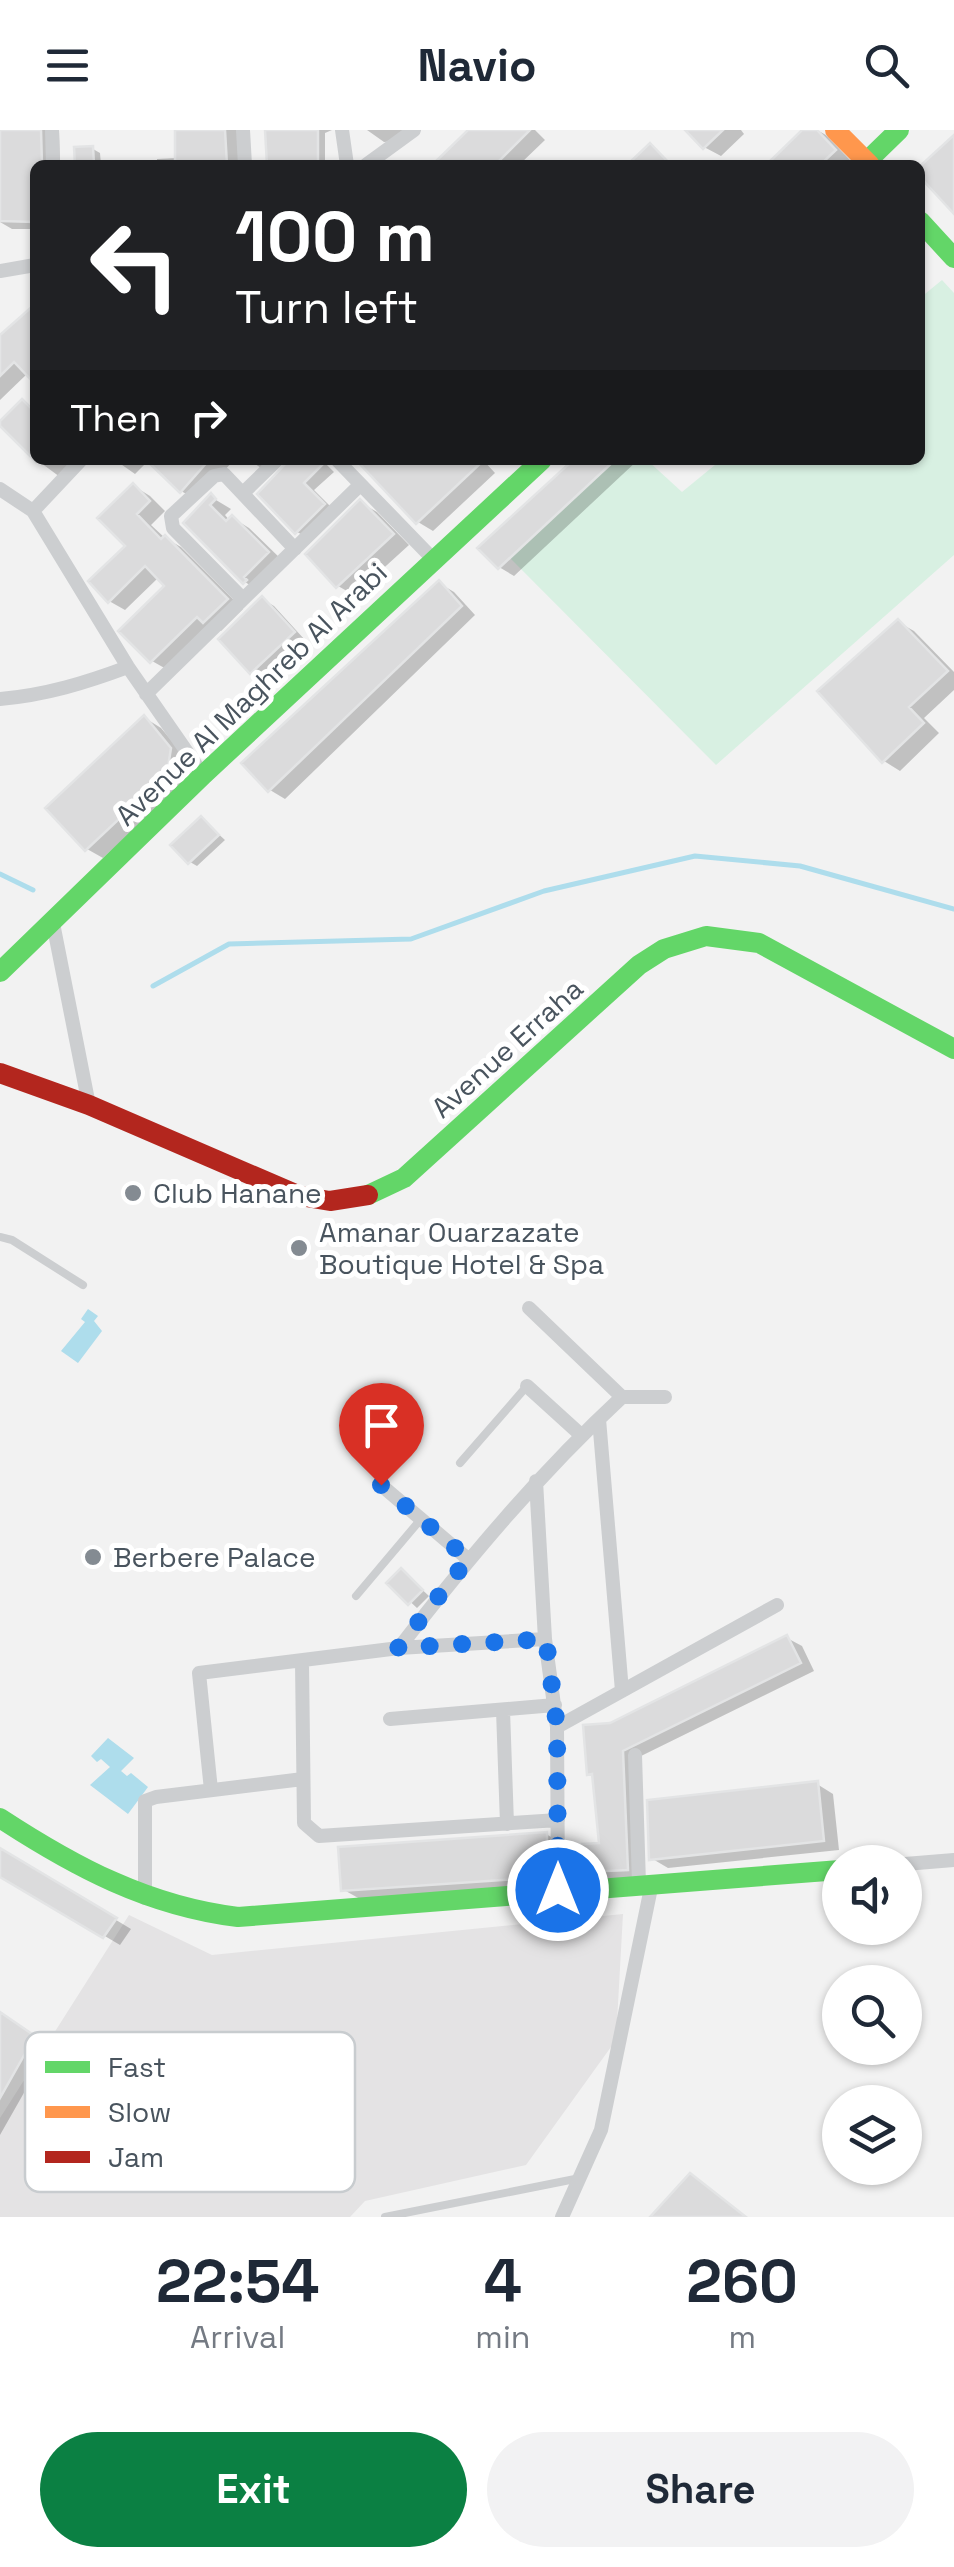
<!DOCTYPE html>
<style>
:root{--surface:#fff;--page:#f2f2f3;--text:#1f2937;--muted:#747a83;--accent:#0b8043}
body{margin:0;font-family:"Space Grotesk",sans-serif;background:var(--page);color:var(--text);height:100vh;display:flex;flex-direction:column;font-size:38px;white-space:nowrap}
*{box-sizing:border-box;margin:0}
p{font-size:32px;color:var(--muted)}
.icon{flex:none;width:55px;height:55px;fill:none;stroke:currentColor;stroke-width:2;stroke-linecap:round;stroke-linejoin:round}
.map{position:relative;height:2087px;overflow:hidden}
.panel{display:flex;flex-direction:column;background:var(--surface);flex:1}
.panel>*{flex:none}
.guide{position:absolute;left:30px;top:30px;width:895px;height:305px;border-radius:15px;box-shadow:0 2px 8px #0004;background:#202124;color:#fff;overflow:hidden}
.tools{position:absolute;left:822px;top:1715px;display:grid;gap:20px}
.tools a{display:grid;place-items:center;width:100px;height:100px;border-radius:50%;background:var(--surface);box-shadow:0 2px 8px #0004;font-size:50px}
.pin{position:absolute;display:grid;place-items:center;width:85px;height:85px;color:#fff;margin:-102px -42px;border-radius:50% 50% 50% 0;rotate:-45deg;box-shadow:0 0 10px #0007}
.pin .icon{rotate:45deg}
.me{position:absolute;width:110px;margin:-55px;rotate:0deg;stroke-linejoin:round;filter:drop-shadow(0 0 8px #0008)}
.turn{display:flex;align-items:center;gap:35px;height:210px;padding:0 40px;font-size:45px}
.turn .icon{width:130px;height:130px;stroke-width:2.5}
.turn b{display:block;font-size:70px;line-height:85px}
.then{display:flex;align-items:center;height:95px;padding:0 40px;background:#0003;gap:20px;font-size:38px}
.eta{display:flex;justify-content:space-evenly;align-items:center;height:170px;text-align:center}
.eta b{font-size:60px;font-weight:800;line-height:70px}
.cta{display:flex;gap:20px;margin-top:auto;padding:20px 40px}
.cta a{flex:1;height:115px;border-radius:60px;background:var(--accent);color:#fff;font-size:40px;font-weight:800;line-height:115px;text-align:center}
.cta a+a{background:var(--page);color:var(--text)}
header{display:flex;justify-content:space-between;align-items:center;height:130px;padding:0 40px;background:var(--surface);font-size:45px;font-weight:800}
.map>svg:first-child{display:block}
</style>
<header><svg class="icon" aria-label="menu" viewBox="0 0 24 24"><path d="M4 6h16M4 12h16M4 18h16"/></svg>Navio<svg class="icon" aria-label="search" viewBox="0 0 24 24"><circle cx="10" cy="10" r="6"/><path d="M15 15l6 6"/></svg></header>
<div class="map">
<svg width="954" height="2087" viewBox="0 0 954 2087">
<rect width="100%" height="100%" fill="#f2f2f2"/>
<path fill="#e4e3e4" d="M623 1784 616 1910 526 2035 365 2071 350 2087H0V1988L129 1785 212 1825Z"/>
<path fill="#d8f0e2" d="M942 150 954 163V425L716 635 510 428 615 330H647L682 362 721 330H920V168Z"/>
<path fill="#aeddec" d="M88 1179 98 1186 94 1191 102 1201 78 1233 61 1221 85 1192 81 1189Z
M108 1608 134 1628 121 1641 127 1646 131 1643 148 1657 128 1684 90 1655 110 1637 101 1629 97 1632 91 1626Z"/>
<path fill="#0003" d="M0 0H59L60 35H35V99H12L0 92Z
M178 0H240L241 35H157V29L177 28Z
M268 0H332L325 3V35H270Z
M367 0H409V10L384 12Z
M472 0H535L545 10 519 35H436Z
M688 0H741L744 4 721 26 704 17Z
M806 0H817L826 5 850 30 845 35H769Z
M93 19 100 23 101 35H78Z
M35 177V249L28 243 0 270V209Z
M37 330H77L60 347Z
M115 330H149L135 344Z
M150 330H234L197 370 181 361Z
M249 330H279L267 342Z
M294 330H322L334 342 314 360 336 382 309 408 297 402Z
M358 330H483L495 343 433 401 418 392Z
M577 330H638L514 446 499 437Z
M134 356 150 366 165 381 151 395 165 408 181 417 243 479 221 501 213 496 168 540 152 531 168 456 159 447 125 480 109 471 128 416Z
M211 367 231 379 225 385 230 391 233 388 249 398 284 432 259 457 261 462 245 452 186 393Z
M361 373 377 382 409 415 354 465 338 456Z
M439 453 454 462 475 485 285 669 270 660 245 633Z
M262 469 274 476 305 510 264 548 252 542Z
M898 492 914 501 954 542V560L924 588 939 603 900 641 884 631 821 561Z
M145 588 161 598 187 629 183 653 103 728 87 719Z
M202 689 225 710 197 736 190 732Z
M402 1441 429 1466 417 1478 390 1453Z
M787 1508 802 1516 814 1541 637 1628 642 1747 600 1749 585 1740 601 1716 595 1646 590 1643 611 1595Z
M817 1654 833 1664 839 1720 668 1738 651 1728Z
M546 1704 563 1714V1755L360 1769 344 1760Z
M0 1720 131 1799 120 1815 0 1744Z
M0 1883 50 1917 0 2005Z"/>
<g fill="none" stroke-linecap="round" stroke-linejoin="round">
<path stroke="#aeddec" stroke-width="5" d="M0 744 33 760
M153 856 229 814 411 809 544 761 695 726 800 736 954 779"/>
</g>
<path fill="#dbdbdc" stroke="#e3e4e5" stroke-width="2.5" d="M0 0H41L42 35H35V92L0 91Z
M175 0H225L227 35H175Z
M265 0H318V35H267Z
M468 0H530L495 35H432Z
M685 0H723L703 19Z
M802 0H817L836 20 820 35H766Z
M954 5V84L920 47V36Z
M650 13 671 35H627Z
M93 16 94 35H75L74 17Z
M35 174V254L14 232 0 246V205Z
M22 269 35 282V331L0 296V291Z
M146 330H209L180 363Z
M289 330H327L304 353 325 374 295 404 257 364Z
M356 330H484L416 394Z
M573 330H615L498 439 477 418Z
M133 353 150 371 137 384 161 409 165 405 228 469 203 493 197 487 150 533 118 501 164 456 145 436 108 473 88 451 125 416 97 388Z
M211 363 216 369 210 375 226 391 232 385 269 422 244 447 247 450 243 454 183 393Z
M360 369 394 404 336 458 305 424Z
M439 450 462 476 268 662 241 633Z
M262 466 295 502 250 544 218 509Z
M898 489 948 541 909 577 924 593 882 633 817 561Z
M144 585 171 618 167 644 85 721 45 678Z
M201 686 219 705 188 734 170 715Z
M401 1438 423 1460 408 1475 386 1453Z
M787 1505 801 1533 623 1621 628 1740 583 1742 582 1714 599 1713 592 1644 587 1645 583 1595 610 1593Z
M818 1651 824 1711 649 1730 647 1670Z
M547 1702V1747L341 1761 338 1717Z
M0 1718 117 1788 103 1808 0 1747Z
M0 1882 35 1906 0 1968Z
M690 2043 746 2087H650Z"/>
<g fill="none" stroke-linecap="round" stroke-linejoin="round">
<path stroke="#ccced0" stroke-width="8" d="M0 1107 12 1110 83 1155
M460 1333 527 1256
M356 1466 421 1389
M385 2087 580 2048"/>
<path stroke="#ccced0" stroke-width="14" d="M52 0 53 35
M243 0 245 35
M342 0 347 35
M366 35 414 0
M0 141 35 135
M337 330 433 429
M0 359 33 381 128 537 203 645
M243 363 277 330
M33 381 81 330
M243 469 173 398 171 386 214 346 224 344 295 419
M146 564 360 355
M0 569C46 565 85 553 128 537
M53 793 89 975
M529 1178 622 1267
M527 1256 581 1305
M599 1289 622 1561
M536 1351 545 1509 557 1597 558 1760
M381 1355 468 1429
M399 1518C468 1429 539 1344 622 1267H665
M302 1532 304 1693 319 1706 558 1690
M503 1580 507 1694
M390 1589 555 1575
M557 1597 777 1475
M635 1625 639 1754
M211 1660 199 1543 399 1518 545 1509
M905 1734 954 1730
M145 1768V1671L156 1667 303 1649
M562 2087 601 2000 652 1753"/>
<path stroke="#63d668" stroke-width="20" d="M863 35 899 0
M920 91 954 128
M0 842 203 645 542 330
M368 1065 404 1048 639 835 664 819 706 806 759 813 954 919
M0 1688C75 1737 148 1776 238 1787L840 1740"/>
<path stroke="#ff974d" stroke-width="20" d="M835 0 870 35"/>
<path stroke="#b3261e" stroke-width="20" d="M0 943 89 975 300 1066 330 1071 368 1065"/>
</g>
<g fill="none" stroke-linecap="round" stroke-linejoin="round">
<path stroke="#1a73e8" stroke-width="18" stroke-dasharray="0 32.4" d="M381 1355 468 1429 398 1518 546 1509 557 1597 558 1760"/>
</g>
<g fill="#848b92" stroke="#fff" stroke-width="4">
<circle cx="133" cy="1063" r="10"/>
<circle cx="299" cy="1118" r="10"/>
<circle cx="93" cy="1427" r="10"/>
</g>
<g text-anchor="middle" dominant-baseline="central" stroke-width="10" stroke-linejoin="round" paint-order="stroke">
<g font-size="28" fill="#49545e" stroke="#fff">
<text transform="translate(251 564) rotate(-44)">Avenue Al Maghreb Al Arabi</text>
<text transform="translate(507 918) rotate(-42)">Avenue Erraha</text>
</g>
<g font-size="28" fill="#49545e" stroke="#fff" text-anchor="start">
<text x="153" y="1063">Club Hanane</text>
<text x="319" y="1102">Amanar Ouarzazate<tspan x="319" dy="32">Boutique Hotel &amp; Spa</tspan></text>
<text x="113" y="1427">Berbere Palace</text>
</g>
</g>
<rect x="25" y="1902" width="330" height="160" rx="15" fill="#fff" stroke="#c8cccf" stroke-width="2.5"/>
<rect x="45" y="1931" width="45" height="12" fill="#63d668"/>
<rect x="45" y="1976" width="45" height="12" fill="#ff974d"/>
<rect x="45" y="2021" width="45" height="12" fill="#b3261e"/>
<g font-size="28" fill="#49545e">
<text x="108" y="1947">Fast</text>
<text x="108" y="1992">Slow</text>
<text x="108" y="2037">Jam</text>
</g>
</svg>
<div class="tools">
<a><svg class="icon" aria-label="sound" viewBox="0 0 24 24"><path d="M4 9h4l5-4v14l-5-4H4zM17 9q2 3 0 6"/></svg></a>
<a><svg class="icon" aria-label="search" viewBox="0 0 24 24"><circle cx="10" cy="10" r="6"/><path d="M15 15l6 6"/></svg></a>
<a><svg class="icon" aria-label="layers" viewBox="0 0 24 24"><path d="M12 4l9 5-9 5-9-5zM3 14l9 5 9-5"/></svg></a>
</div>
<div class="pin" style="left:381px;top:1355px;background:#d93025"><svg class="icon" aria-label="arrive" viewBox="0 0 24 24"><path d="M6 21V4h12l-3 4 3 4H6"/></svg></div>
<svg class="me" style="left:558px;top:1760px" viewBox="-20 -20 40 40"><circle r="17" fill="#1a73e8" stroke="#fff" stroke-width="3"/><path d="M0-11L8 9 0 5-8 9z" fill="#fff"/></svg>
<div class="guide">
<div class="turn"><svg class="icon" aria-label="left" viewBox="0 0 24 24"><path d="M17 20v-9H6M10 6l-5 5 5 5"/></svg><div><b>100 m</b>Turn left</div></div>
<div class="then">Then<svg class="icon" aria-label="right" viewBox="0 0 24 24"><path d="M7 20v-9h11M14 6l5 5-5 5"/></svg></div>
</div>
</div>
<section class="panel">
<div class="eta">
<div><b>22:54</b><p>Arrival</p></div>
<div><b>4</b><p>min</p></div>
<div><b>260</b><p>m</p></div>
</div>
<div class="cta"><a>Exit</a><a>Share</a></div>
</section>
